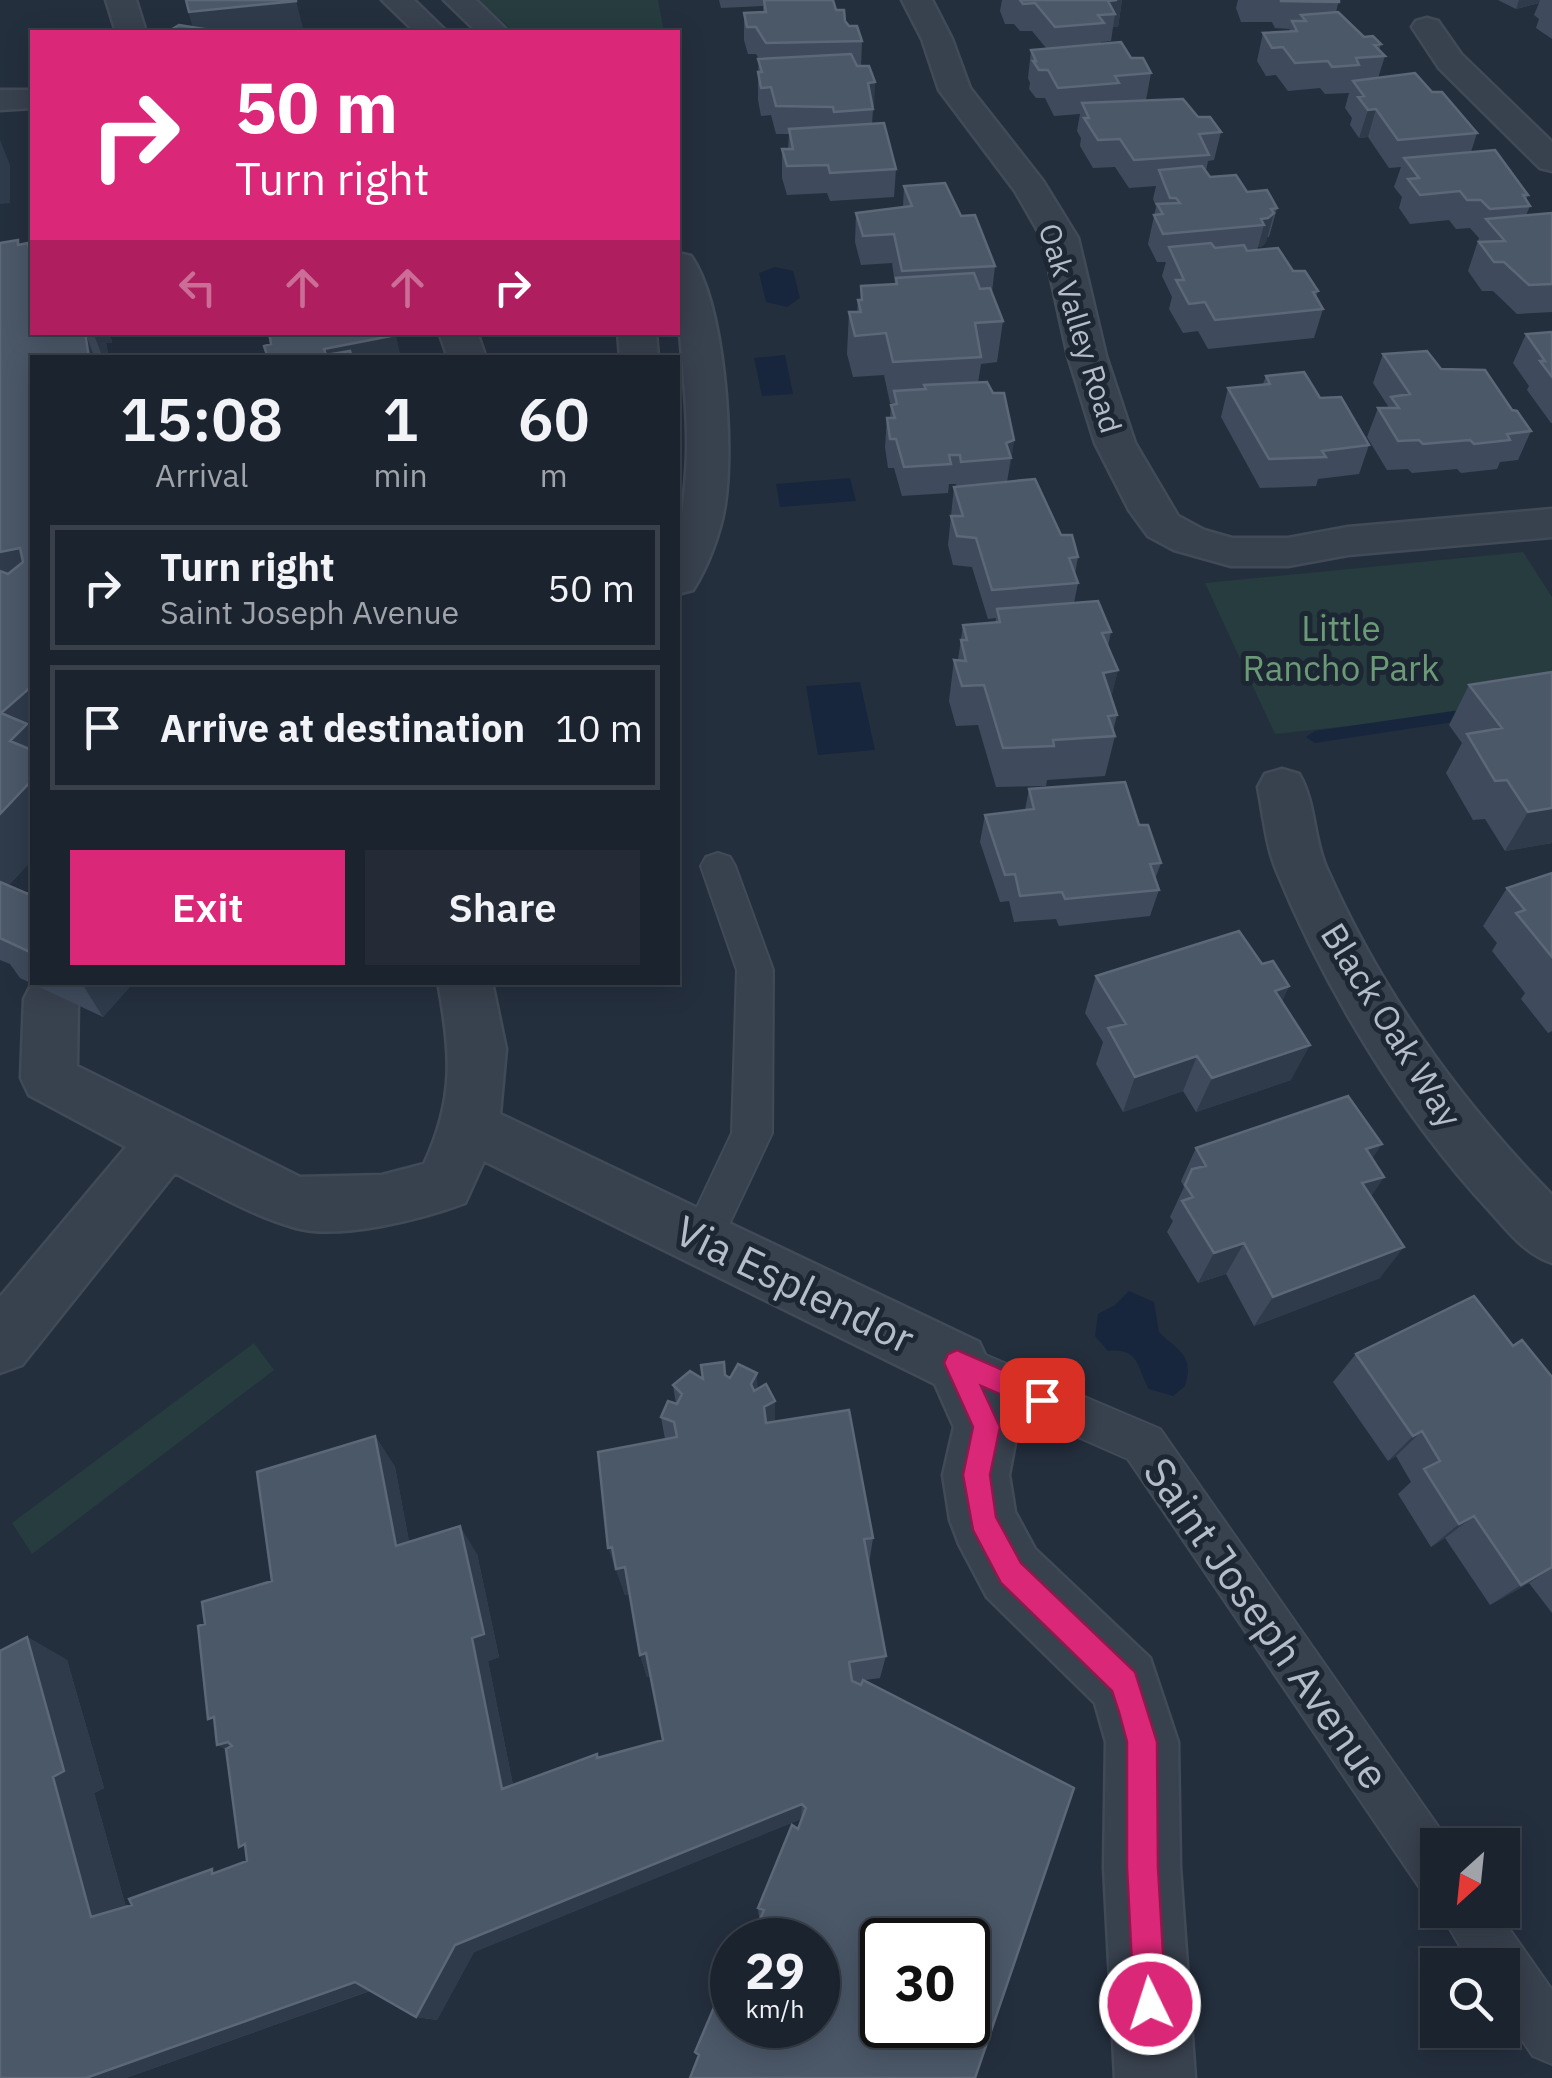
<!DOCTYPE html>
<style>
:root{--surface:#1b232e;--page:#242b36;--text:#f1f3f6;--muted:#a0a4aa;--line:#39404a;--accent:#db2777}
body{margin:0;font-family:"IBM Plex Sans",sans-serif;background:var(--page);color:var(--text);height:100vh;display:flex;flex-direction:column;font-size:38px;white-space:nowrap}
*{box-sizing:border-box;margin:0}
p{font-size:32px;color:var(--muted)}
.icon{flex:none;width:55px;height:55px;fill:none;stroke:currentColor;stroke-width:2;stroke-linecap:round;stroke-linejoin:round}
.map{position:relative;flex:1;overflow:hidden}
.drawer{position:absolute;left:30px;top:355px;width:650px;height:630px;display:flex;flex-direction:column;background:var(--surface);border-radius:0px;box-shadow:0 5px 25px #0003,0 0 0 2px var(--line)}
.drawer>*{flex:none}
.banner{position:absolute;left:30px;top:30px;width:650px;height:305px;border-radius:0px;box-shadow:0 5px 25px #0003,0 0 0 2px var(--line);background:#db2777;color:#fff;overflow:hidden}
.needle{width:65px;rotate:207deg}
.tools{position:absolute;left:1420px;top:1828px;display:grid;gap:20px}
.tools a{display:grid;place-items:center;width:100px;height:100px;border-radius:0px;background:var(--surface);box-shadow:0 5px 25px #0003,0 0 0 2px var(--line);font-size:50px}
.speed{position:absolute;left:710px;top:1918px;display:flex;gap:20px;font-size:50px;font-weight:700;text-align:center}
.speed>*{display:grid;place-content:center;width:130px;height:130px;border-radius:50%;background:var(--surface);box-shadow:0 5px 25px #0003,0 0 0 2px var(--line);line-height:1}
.speed small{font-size:25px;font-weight:400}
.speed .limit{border:5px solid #111;border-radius:15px;background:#fff;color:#111}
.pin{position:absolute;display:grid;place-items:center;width:85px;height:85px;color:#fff;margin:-42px;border-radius:20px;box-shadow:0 5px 15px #0006}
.me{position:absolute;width:110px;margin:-55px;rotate:356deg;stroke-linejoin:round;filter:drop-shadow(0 0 8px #0008)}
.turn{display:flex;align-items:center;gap:35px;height:210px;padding:0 40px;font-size:45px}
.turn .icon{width:130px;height:130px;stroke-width:2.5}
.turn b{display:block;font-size:70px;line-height:85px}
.lanes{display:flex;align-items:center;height:95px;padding:0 40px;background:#0003;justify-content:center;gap:50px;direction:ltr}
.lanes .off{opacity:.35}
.eta{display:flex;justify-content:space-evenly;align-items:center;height:170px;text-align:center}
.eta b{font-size:60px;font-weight:600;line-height:70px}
.cta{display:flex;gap:20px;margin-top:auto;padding:20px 40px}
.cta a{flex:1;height:115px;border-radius:0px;background:var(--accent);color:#fff;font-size:40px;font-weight:600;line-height:115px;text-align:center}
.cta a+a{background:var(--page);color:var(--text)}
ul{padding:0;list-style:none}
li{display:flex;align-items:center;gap:30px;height:125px;margin:0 20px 15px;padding:0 20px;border:5px solid var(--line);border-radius:0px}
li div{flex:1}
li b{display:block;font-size:38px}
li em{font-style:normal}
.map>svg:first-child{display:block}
</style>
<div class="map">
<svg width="1552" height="2078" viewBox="0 0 1552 2078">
<rect width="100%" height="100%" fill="#242f3e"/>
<path fill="#263c3f" d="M479 0H658L664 32H514Z
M1523 552 1552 597V704L1275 734 1205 583Z
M254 1343 274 1370 32 1554 12 1523Z"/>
<path fill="#17263c" d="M775 267 793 271 800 298 787 307 766 302 759 273Z
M785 355 793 394 762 396 754 358Z
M850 478 856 501 780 507 776 484Z
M860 682 875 750 818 755 806 686Z
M1129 1291 1154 1302 1159 1332C1178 1351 1195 1355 1185 1386L1173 1396 1149 1389C1137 1369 1140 1347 1108 1351L1095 1336 1098 1314 1115 1305Z"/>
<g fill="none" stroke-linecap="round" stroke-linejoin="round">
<path fill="#17263c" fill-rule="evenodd" d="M1481 707 1487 709 1490 713 1487 717 1315 743 1306 737 1315 731Z"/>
<defs>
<path id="lane" d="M718 853 730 857 735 866 773 970 772 1133 716 1252 702 1257 688 1252 682 1239 732 1133 737 970 701 866 706 857Z
M957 1343 1160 1429 1451 1845H1438V1895L1420 1888 1128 1459 942 1377 936 1363 942 1349Z
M1439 1910H1496L1552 1990V2064L1533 2056 1502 2011V1965H1471Z"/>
<path id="street" d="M106 0H136L146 32H116Z
M382 0H414L447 32H415Z
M444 0H476L509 32H477Z
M902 0H932L952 39 970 88 1043 181 1078 238 1106 356 1135 443 1178 516 1204 530 1232 538H1288L1348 527 1552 509V537L1348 555 1288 566H1231L1174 550 1148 536 1129 510 1095 443 1068 356 1042 238 1015 191 939 90 922 39Z
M1427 18 1438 21 1461 54 1552 142V171L1540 168 1439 68 1412 27 1416 21Z
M0 90H32V108L0 110Z
M678 253 691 256C725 305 734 445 725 504 721 532 708 566 693 590L678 594C675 545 687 497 687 447 688 382 674 318 678 253Z
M439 332H477L486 358H448Z
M618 332H656L658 358H620Z
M1282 769 1299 774C1316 803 1313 839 1327 869 1381 991 1460 1101 1552 1195V1263C1524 1253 1509 1232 1489 1210 1401 1115 1325 989 1276 869 1266 844 1263 813 1258 787L1265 774Z
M438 982H492L506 1049 500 1114 979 1342 1018 1427 1009 1475 1015 1512 1035 1549 1150 1658 1178 1742 1180 1867 1195 2078H1115L1104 1867 1106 1742 1095 1703 987 1597 959 1544 950 1520 943 1475 954 1427 935 1384 484 1161 465 1203C423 1219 340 1240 296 1228 253 1216 214 1193 175 1173L22 1365 0 1373V1297L126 1147 29 1095 21 1078 24 999 32 983H70L78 999 77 1066 300 1177 382 1175 424 1164C455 1098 451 1052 438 982Z"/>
</defs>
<use href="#lane" stroke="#414a57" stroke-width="4"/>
<use href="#street" stroke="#414a57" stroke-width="5"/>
<use href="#lane" fill="#38414e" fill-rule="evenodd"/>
<use href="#street" fill="#38414e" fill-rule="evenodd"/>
</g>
<path fill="#3f4b5c" d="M719 0H833L836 10 862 41 861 66 875 82 872 124 896 169 894 197 830 201 827 193 787 195 782 178V149H788L789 134H776L771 115 761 116 758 100V72L759 59 756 54H748L744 40V13L763 12V6L721 8Z
M1002 0H1122L1118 27H1113L1111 41 1101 42V44L1131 58 1151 73 1146 100 1198 117 1221 132 1214 160 1208 161 1206 171 1210 177 1247 192 1277 208 1269 237H1267L1266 242 1261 247H1258L1257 250 1293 271 1318 291 1316 297 1323 309 1314 338 1208 349 1198 331 1183 333 1169 309 1172 297 1162 276 1166 262H1157L1148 244 1156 207 1153 199 1156 186 1129 188 1115 167 1093 168 1080 146 1081 138 1077 131 1080 114 1054 116 1045 98H1036L1029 89 1030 83 1028 78 1031 50 1047 49 1032 31H1020L1014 24H1005L1000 11Z
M1238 0H1339L1336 12 1364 37 1381 44 1379 50 1385 56 1378 78 1432 92 1477 133 1471 152 1528 195 1526 200 1530 206 1526 215 1552 213V312L1517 314 1493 291H1482L1468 271 1479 238 1470 228 1456 229 1449 220 1410 224 1399 208 1402 197 1394 187 1401 167 1389 168 1368 137 1359 138 1350 125 1352 118 1345 108 1349 93 1325 94 1320 88 1288 91 1276 75 1266 76 1257 61 1263 33 1289 31 1290 29 1275 28 1272 22H1241L1236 8Z
M1498 0H1552V39L1536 28 1539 19 1534 15 1539 3 1516 9Z
M904 186 961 216 995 266 992 292 1003 321 997 362 981 364 978 383 1014 440 1007 482 1061 535 1078 557 1075 574 1078 583 1074 603 1111 632 1108 646 1118 670 1111 697 1117 715 1113 731 1115 736 1105 776 1047 780 1046 786 996 787 978 725 956 726 949 701 954 660H958L963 625 995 623 996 618 988 619 972 567 953 565 948 545 954 487H957L956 484H949L948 493 902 496 894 468H888L885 447 887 418H890L891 405 893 403H890L884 375 853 377 847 354 849 312H857L858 300H861V286L895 284 892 263 861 265 855 242 856 213 903 207Z
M0 243 32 332H110L112 343H106L109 358H32V860L8 886 28 894 32 889V982H134L103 1017 20 978 10 964 0 960Z
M240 332H395L271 344 269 334 242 336Z
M1552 332V423H1551L1527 390 1529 386 1513 363 1526 334Z
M1383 354 1441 369 1512 410 1531 431 1518 460 1500 462 1497 469 1461 473 1457 469 1412 473 1408 469 1387 470 1367 437 1378 408H1387L1388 406 1373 383Z
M1266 376 1320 398 1369 445 1359 474 1318 479 1316 486 1260 488 1221 417 1228 388 1263 384Z
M1552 672V843L1505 851 1485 819 1473 820 1446 773 1462 743 1449 725 1469 685Z
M1029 789 1139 825 1161 863 1155 879 1159 890 1150 916 1059 926 1056 919 1014 922 1009 901 1000 902 980 842 985 815 1025 810Z
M1552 873V1031L1548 1033 1521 999 1525 993 1492 951 1497 943 1483 926 1507 888Z
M1262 964 1289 986 1282 1001 1291 1080 1196 1112 1183 1091 1123 1112 1096 1064 1103 1042 1085 1013 1096 976Z
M1196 1148 1372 1159 1384 1177 1371 1196 1380 1278 1254 1326 1226 1274 1198 1283 1167 1232 1173 1221 1170 1217 1184 1187 1181 1181Z
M1513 1346 1552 1377V1613L1529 1583 1490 1605 1445 1538 1431 1547 1398 1494 1411 1482 1396 1456 1388 1461 1333 1382 1356 1354Z
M725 1375 757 1389 775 1401V1422L873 1538 869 1564 886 1656 880 1678 865 1680 732 2025 761 1918 759 1917 758 1908 798 1829 801 1819 474 1952 437 2020 416 2017 370 1991 126 2078H0L27 1637 67 1660 104 1788 94 1793 126 1907 247 1861 205 1624 272 1581 375 1436 395 1467 409 1542 477 1554 499 1657 488 1661 513 1785 599 1757 663 1740 650 1676 647 1677 640 1655 629 1594 625 1595 618 1574 617 1575 665 1439 661 1417 676 1404 673 1385Z"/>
<path fill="#2f3b4b" d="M185 0 296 1 303 28 260 32H194Z
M1122 0 1118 27H1113L1115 14 1108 1Z
M1519 0H1540L1539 3 1516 9Z
M875 82 874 110H873L868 83Z
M1376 109 1368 137 1359 138 1368 110Z
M0 140 10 165V203L0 204Z
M1274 213 1266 242 1261 247H1258L1264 225 1261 219Z
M85 332 95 358H89Z
M93 332H110L112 343H106L109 358H103Z
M396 335 401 358H326L324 349Z
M1014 440 1010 469H1009L1011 458 1006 443Z
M20 548 32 573 0 608V552Z
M1118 670 1108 711 1103 673Z
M32 686V780L10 741 1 713Z
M32 781V860L3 891 0 887V814Z
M1552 808V843L1505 851 1528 812Z
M81 982H134L103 1017Z
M1289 986 1271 1023 1275 991Z
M1310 1045 1291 1080 1196 1112 1212 1078Z
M1197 1056 1183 1091 1123 1112 1135 1077Z
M1382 1144 1360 1177 1366 1149Z
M1384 1177 1362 1209V1183Z
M1244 1243 1226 1274 1198 1283 1214 1253Z
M1404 1247 1380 1278 1254 1326 1273 1297Z
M757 1373 758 1406 751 1384Z
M775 1401V1434L765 1440 764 1407Z
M1422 1431 1396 1456 1388 1461 1413 1436Z
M375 1436 395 1467 415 1573 396 1546Z
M1474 1516 1445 1538 1431 1547 1459 1524Z
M460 1526 477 1554 499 1657 488 1661 517 1805 502 1789 472 1638Z
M612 1547 625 1567 633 1593 625 1595 608 1548Z
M1552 1568 1529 1583 1490 1605 1521 1585Z
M27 1637 67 1660 104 1788 94 1793 131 1925 91 1917 53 1777Z
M646 1653 653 1675 647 1677 640 1655Z
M228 1742 248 1762 217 1745Z
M802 1804 801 1819 474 1952 437 2020 416 2017 455 1945Z
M355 1982 380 1987 126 2078H86Z"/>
<path fill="#4b5868" stroke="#5c6777" stroke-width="2.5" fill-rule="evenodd" d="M186 0H296V1L189 12Z
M764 0H833L836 10H844L845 21 849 26H857L862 41 766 43 756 27H747L744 13 766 12Z
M1020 0H1117L1108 1 1115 14 1098 15 1104 23 1055 27 1035 3 1023 4Z
M1281 0H1339V2L1281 1Z
M1338 12 1364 37 1373 36 1381 44 1374 45 1385 56 1356 58 1359 65 1332 67 1328 61 1295 63 1283 47 1272 48 1263 33 1297 31 1292 21H1306L1301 15Z
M179 25 223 32H167Z
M1121 42 1131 58H1143L1151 73 1115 76 1119 83 1058 88 1048 70H1039L1033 61H1036L1031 50Z
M851 54 857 66H869L875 82 868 83 873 109 834 112 833 107 776 106 771 87 761 88 758 72H762L758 59Z
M1415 73 1432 92H1442L1477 133 1398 140 1376 109 1368 110 1358 97 1364 96 1353 81Z
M1183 99 1198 117H1210L1221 132 1199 134 1209 155 1134 160 1120 139 1098 140 1084 118H1089L1082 103Z
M884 123 896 169 830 173 828 165 787 166 782 149H793L789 129Z
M1495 150 1528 195H1523L1530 206 1490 209 1481 200H1467L1460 191 1420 195 1408 179 1419 178 1404 158Z
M1202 166 1210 177 1236 175 1247 192 1267 190 1277 208 1271 209 1274 213 1268 218 1261 219 1264 225 1163 234 1154 215 1163 214 1157 204 1180 203 1176 198H1170L1159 170Z
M945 183 961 216 975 215 995 266 902 271 894 234 863 236 856 213 912 206 904 186Z
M1552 213V284L1529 285 1504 262H1494L1479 242 1505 241 1486 219Z
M18 240V245L28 243 30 252 32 251V332H85L89 358H32V686L1 713 27 724 10 741 32 750V780L0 814V571L8 574 23 562 20 548 0 552V243Z
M1211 243 1215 248 1244 245 1247 251 1278 248 1293 271H1305L1318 291 1313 292 1323 309 1215 320 1205 302 1189 304 1176 280H1184L1169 247Z
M974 273 980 289 990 288 1003 321 975 323 981 357 893 362 886 333 855 336 849 312H861L858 300H862L861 286 897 284 896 278Z
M269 332H395L396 335 324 349 326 355 350 351 352 358H268L264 346 271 344Z
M1552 332V377L1540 361H1545L1526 334Z
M1427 351 1441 369 1485 370 1512 410 1517 411 1531 431 1507 434 1510 440 1474 444 1470 440 1423 444 1419 440 1398 441 1378 408H1399L1391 397 1410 394 1383 354Z
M1304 372 1320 398 1341 397 1369 445 1322 451 1326 457 1269 459 1228 388 1270 384 1266 376Z
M987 382 993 393H1004L1014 440 1006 443 1011 458 961 462 960 455H949L951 464 904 467 896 439H890L887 418H895L891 405 897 404 894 391 926 389 924 385Z
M1035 479 1061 535H1072L1078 557 1069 558 1078 583 992 590 976 538 957 536 951 516H963L954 487Z
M1098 601 1111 632 1102 633 1118 670 1103 673 1117 715 1108 716 1115 736 1053 740 1054 746 1003 748 984 685 962 686 954 660 966 661 961 640H967L963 625 1000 622 997 609Z
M1552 672V808L1528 812 1507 780 1495 781 1467 734 1502 728 1469 685Z
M1125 782 1139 825H1148L1161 863 1150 864 1159 890 1065 899 1062 892 1020 896 1015 874 1005 875 985 815 1034 809 1029 789Z
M1552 873V957L1516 913 1525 910 1507 888Z
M0 882 28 894 32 889V953L0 938Z
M1239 931 1262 964 1273 961 1289 986 1275 991 1310 1045 1212 1078 1197 1056 1135 1077 1108 1028 1126 1024 1096 976Z
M1348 1096 1382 1144 1366 1149 1384 1177 1362 1183 1404 1247 1273 1297 1244 1243 1214 1253 1182 1201 1193 1197 1185 1185 1192 1169 1206 1166 1196 1148Z
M1474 1296 1513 1346 1522 1340 1552 1377V1567L1521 1585 1474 1516 1459 1524 1424 1469 1440 1461 1422 1431 1413 1436 1356 1354Z
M724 1362 725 1375 730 1378 738 1364 757 1373 751 1384 754 1391 766 1384 775 1401 764 1407 766 1423 849 1410 873 1538 864 1539 886 1656 849 1662 852 1681 861 1685 863 1680 1074 1788 975 2078H690L699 2055 695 2052 732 1965V2025H818V1940H751L764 1910 758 1908 792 1825 798 1829 806 1808 802 1804 455 1945 416 2017 355 1982 86 2078H0V1651L27 1637 64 1771 53 1777 91 1917 132 1905 129 1899 212 1869V1874L247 1861 245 1844 239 1847 226 1749 232 1746 228 1742 217 1745 214 1717 208 1719 198 1626 205 1624 202 1602 272 1581 257 1472 375 1436 396 1546 460 1526 484 1634 472 1638 502 1789 597 1754V1758L663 1740 646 1653 640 1655 625 1567 616 1569 612 1547 608 1548 598 1452 677 1437 674 1422 661 1417 668 1401 677 1404 682 1394 673 1385 690 1371 703 1379 701 1365ZM882 1940H968V2025H882Z"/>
<path fill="#db2777" stroke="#8e194d" stroke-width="2.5" d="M957 1350 1051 1391 1055 1400 1051 1408 1042 1412 981 1386 1000 1427 990 1475 996 1517 1021 1563 1135 1672 1157 1742 1158 1867 1166 2004 1161 2016 1150 2021 1139 2016 1134 2004 1127 1867V1742L1119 1712 1112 1691 1001 1583 973 1530 963 1475 973 1427 944 1363 948 1354Z"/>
<g text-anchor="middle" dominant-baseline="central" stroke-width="10" stroke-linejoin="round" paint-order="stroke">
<g font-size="30" fill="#b4bcc9" stroke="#1d2633">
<text transform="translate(1081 328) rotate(73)">Oak Valley Road</text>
</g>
<g font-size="35" fill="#6b9a76" stroke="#1d2633">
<text x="1341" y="628">Little<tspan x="1341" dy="40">Rancho Park</tspan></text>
</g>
<g font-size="35" fill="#b4bcc9" stroke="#1d2633">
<text transform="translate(1392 1025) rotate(58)">Black Oak Way</text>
</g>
<g font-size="42" fill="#b4bcc9" stroke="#1d2633">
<text transform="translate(795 1284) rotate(26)">Via Esplendor</text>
<text transform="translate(1267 1623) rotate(55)">Saint Joseph Avenue</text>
</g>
</g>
</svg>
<div class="tools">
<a><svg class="needle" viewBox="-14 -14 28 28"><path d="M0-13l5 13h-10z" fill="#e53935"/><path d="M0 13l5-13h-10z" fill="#a0a4aa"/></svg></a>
<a><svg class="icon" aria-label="search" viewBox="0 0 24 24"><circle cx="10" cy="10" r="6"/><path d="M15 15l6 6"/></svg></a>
</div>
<div class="speed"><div>29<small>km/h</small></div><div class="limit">30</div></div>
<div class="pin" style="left:1042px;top:1400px;background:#d93025"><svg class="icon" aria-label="arrive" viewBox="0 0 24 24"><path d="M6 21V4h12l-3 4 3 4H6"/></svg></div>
<svg class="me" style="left:1150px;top:2004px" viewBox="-20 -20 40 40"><circle r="17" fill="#db2777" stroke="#fff" stroke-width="3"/><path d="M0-11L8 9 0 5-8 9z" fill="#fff"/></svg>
<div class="banner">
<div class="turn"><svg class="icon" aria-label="right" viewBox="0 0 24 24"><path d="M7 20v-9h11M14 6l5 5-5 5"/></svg><div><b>50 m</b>Turn right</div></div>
<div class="lanes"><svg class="icon off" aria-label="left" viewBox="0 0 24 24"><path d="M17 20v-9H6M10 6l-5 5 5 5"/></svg><svg class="icon off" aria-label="ahead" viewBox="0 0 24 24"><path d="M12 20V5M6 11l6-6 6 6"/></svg><svg class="icon off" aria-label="ahead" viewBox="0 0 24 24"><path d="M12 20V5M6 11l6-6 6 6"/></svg><svg class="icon" aria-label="right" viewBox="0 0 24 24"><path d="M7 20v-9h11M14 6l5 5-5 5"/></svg></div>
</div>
<section class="drawer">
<div class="eta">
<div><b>15:08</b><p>Arrival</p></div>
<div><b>1</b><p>min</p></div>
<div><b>60</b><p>m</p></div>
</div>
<ul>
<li><svg class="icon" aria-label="right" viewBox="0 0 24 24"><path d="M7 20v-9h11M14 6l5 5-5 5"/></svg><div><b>Turn right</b><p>Saint Joseph Avenue</p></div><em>50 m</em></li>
<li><svg class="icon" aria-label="arrive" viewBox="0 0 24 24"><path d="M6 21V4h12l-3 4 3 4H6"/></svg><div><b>Arrive at destination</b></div><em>10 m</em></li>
</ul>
<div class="cta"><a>Exit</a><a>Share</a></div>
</section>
</div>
